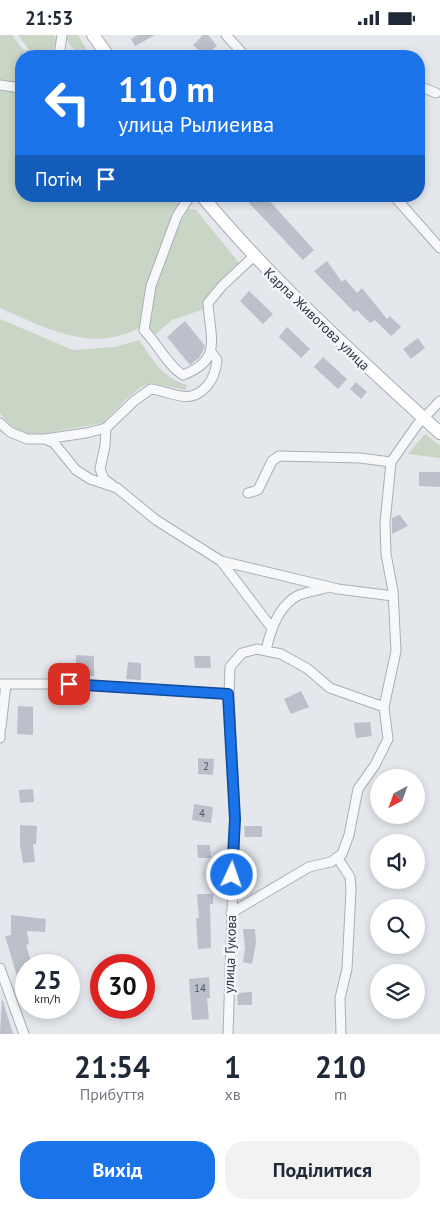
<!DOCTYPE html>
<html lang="uk">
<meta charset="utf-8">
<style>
:root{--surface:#fff;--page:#f2f2f3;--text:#1f2937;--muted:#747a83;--accent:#1a73e8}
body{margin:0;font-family:"PT Sans",sans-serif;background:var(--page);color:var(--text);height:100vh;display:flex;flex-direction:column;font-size:19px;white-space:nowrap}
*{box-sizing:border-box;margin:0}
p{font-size:16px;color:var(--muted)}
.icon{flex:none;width:28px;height:28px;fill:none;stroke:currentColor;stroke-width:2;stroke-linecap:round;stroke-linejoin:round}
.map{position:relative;height:999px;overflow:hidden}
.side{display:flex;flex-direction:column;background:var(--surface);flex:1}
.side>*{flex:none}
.banner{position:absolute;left:15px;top:15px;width:410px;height:152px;border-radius:20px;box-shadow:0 2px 8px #0003;background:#1a73e8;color:#fff;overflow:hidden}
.needle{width:32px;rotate:221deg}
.controls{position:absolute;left:370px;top:734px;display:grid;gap:10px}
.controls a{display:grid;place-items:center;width:55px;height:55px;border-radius:50%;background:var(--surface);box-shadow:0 2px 8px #0003;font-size:25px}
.speed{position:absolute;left:15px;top:919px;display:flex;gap:10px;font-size:25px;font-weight:700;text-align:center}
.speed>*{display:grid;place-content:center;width:65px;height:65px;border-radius:50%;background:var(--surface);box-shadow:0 2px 8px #0003;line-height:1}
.speed small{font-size:12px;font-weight:400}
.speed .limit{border:8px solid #d22;background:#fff;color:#111}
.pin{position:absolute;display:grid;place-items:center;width:42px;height:42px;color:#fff;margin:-21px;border-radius:10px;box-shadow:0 2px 8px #0006}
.me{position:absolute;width:55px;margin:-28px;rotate:3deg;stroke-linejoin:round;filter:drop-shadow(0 0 4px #0008)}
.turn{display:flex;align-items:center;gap:18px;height:105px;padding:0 20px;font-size:22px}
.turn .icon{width:65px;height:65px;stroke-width:2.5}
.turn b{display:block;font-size:35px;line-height:42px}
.then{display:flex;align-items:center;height:48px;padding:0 20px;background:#0003;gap:10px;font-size:19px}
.eta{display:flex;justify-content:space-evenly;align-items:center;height:85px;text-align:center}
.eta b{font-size:30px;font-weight:600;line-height:35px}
.primary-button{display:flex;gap:10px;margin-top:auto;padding:10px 20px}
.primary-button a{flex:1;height:58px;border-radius:20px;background:var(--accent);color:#fff;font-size:20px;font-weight:600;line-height:58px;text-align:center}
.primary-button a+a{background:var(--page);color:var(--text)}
.status{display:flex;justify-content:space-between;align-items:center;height:35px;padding:0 25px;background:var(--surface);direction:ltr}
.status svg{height:14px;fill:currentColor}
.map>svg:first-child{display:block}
</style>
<div class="status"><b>21:53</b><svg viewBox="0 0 49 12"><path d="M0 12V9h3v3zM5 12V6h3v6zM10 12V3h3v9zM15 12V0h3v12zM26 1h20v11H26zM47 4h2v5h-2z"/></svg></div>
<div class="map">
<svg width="440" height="999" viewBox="0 0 440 999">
<rect width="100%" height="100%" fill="#e4e7ec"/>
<path fill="#c9d6c5" d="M0 0H12L25 17 24 21H21L18 51 0 48Z
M18 0H54L57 6 49 21 30 16Z
M66 0H78L86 14 82 17C72 15 68 10 66 0Z
M0 54 21 59V161H183L173 181 141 292C92 319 46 293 0 273Z
M188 174 196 175 240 229 204 274 172 285 156 299 149 295 154 252 176 195Z
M0 284 73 315 115 312 139 305C152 324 164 344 187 350L185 355 152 348 141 352 125 365 103 388 47 398 29 401 13 392 0 379Z
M425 399 440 411V423L408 419Z"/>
<path fill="#bbc0ca" d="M138 0H155L135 11 131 4Z
M203 0H208L217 11 205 21 193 10Z
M257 161H265L314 215 303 225 249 168Z
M327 226 342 247 345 244 357 258 362 253 387 284 390 281 401 292 391 301 375 285 370 288 357 275 354 277 314 236Z
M249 256 273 279 263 289 240 266Z
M185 286 205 311 200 322 190 330 167 302Z
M287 292 310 314 301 323 279 302Z
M418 303 425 313 411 324 403 314Z
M323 322 347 344 338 354 314 332Z
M356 347 367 357 361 364 350 354Z
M419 437H440V452L419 451Z
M400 480 408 491 392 499V483Z
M76 620 94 621V641L76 640Z
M194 621H210L211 633H195Z
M128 627 141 628V645L126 644Z
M301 656 309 672 291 679 284 664Z
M18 671 33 672V700L17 699Z
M370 687 372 701 356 703 354 688Z
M198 723 214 724 213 740 198 739Z
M33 754 34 767 20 768 19 755Z
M194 769 213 772 211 788 192 785Z
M20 790 37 791 36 809H33L35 827 23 828 20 810Z
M244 791H262V802H245Z
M197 810H210L211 823H198Z
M197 859H213V869H210L211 913 198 914 196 883H199Z
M11 880 46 884 45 897 27 896 29 909 26 910 32 930H26V939L17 941 5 901 11 900Z
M243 894H255L256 908 252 929 243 927 245 912Z
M209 942 210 963H207L209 984 192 985 189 944Z
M252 957V970H238L237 958Z
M2 963 13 999H0Z"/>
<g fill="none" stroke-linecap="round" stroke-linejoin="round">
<defs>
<path id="minor" d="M226 0 245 21
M26 21H30
M59 21 62 0
M0 50 20 53 21 46
M419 51 436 58
M190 161 177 181 151 251 144 295C157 308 168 331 183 340 223 325 210 303 208 268L222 251 253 222
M394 161 440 213
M0 388 10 397 27 404H45L54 408 76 435 90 444 117 453 156 485 221 526 338 554 393 561
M45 404 86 398 106 393
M112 450 104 444 100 434 105 411 106 393 134 366 151 354C174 357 189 371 207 351 214 343 216 335 217 325L211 317
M248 458 258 455 272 426 279 421 360 423 391 427
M221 526 271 592
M266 616C270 596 278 570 299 560 307 557 317 555 326 553
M0 649H69L229 659
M0 690V703
M1 692 6 649
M337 822 350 842 351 854 347 934 340 963 341 999
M231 878 309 832 331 827 342 819 349 800 358 754 375 730 388 704 384 672 396 616 393 556 386 519 385 488 391 427 417 390 440 366
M0 933 24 999
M228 999 235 784 229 659 230 632 242 618 257 614 281 619 308 634 330 653 384 672"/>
<path id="secondary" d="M93 0 108 21
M202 161C274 248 357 322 440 398"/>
</defs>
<use href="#minor" stroke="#a9aeb7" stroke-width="11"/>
<use href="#secondary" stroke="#a9aeb7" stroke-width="14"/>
<use href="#minor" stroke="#f7f8fa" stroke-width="9"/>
<use href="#secondary" stroke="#fff" stroke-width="12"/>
</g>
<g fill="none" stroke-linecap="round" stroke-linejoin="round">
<defs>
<path id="route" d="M69 649 228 659 235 784 232 840"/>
</defs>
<use href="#route" stroke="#114b97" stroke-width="12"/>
<use href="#route" stroke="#1a73e8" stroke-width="9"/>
</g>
<g text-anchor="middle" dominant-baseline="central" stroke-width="5" stroke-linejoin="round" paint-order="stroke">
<g font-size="11" fill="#4f5766">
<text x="206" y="731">2</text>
<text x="202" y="778">4</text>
<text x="200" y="953">14</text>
</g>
<g font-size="14" fill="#2b3445" stroke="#f4f6f9">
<text transform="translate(317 284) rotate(44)">Карпа Животова улица</text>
<text transform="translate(230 919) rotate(-88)">улица Гукова</text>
</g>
</g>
</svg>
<div class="controls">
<a><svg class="needle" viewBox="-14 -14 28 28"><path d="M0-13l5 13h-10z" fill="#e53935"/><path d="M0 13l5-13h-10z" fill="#747a83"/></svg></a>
<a><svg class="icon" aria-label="sound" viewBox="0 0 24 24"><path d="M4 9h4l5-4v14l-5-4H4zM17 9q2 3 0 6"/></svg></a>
<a><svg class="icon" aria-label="search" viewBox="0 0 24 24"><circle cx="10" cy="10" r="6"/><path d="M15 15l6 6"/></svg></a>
<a><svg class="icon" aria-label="layers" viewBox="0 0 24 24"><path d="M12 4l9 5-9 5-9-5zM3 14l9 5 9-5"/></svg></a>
</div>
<div class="speed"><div>25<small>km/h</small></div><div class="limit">30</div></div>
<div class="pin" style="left:69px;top:649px;background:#d93025"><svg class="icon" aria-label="arrive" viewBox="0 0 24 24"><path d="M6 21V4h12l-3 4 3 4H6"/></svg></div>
<svg class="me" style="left:232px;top:840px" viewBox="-20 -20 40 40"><circle r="17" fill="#1a73e8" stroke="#fff" stroke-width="3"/><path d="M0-11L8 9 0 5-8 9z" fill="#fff"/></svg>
<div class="banner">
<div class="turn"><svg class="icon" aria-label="left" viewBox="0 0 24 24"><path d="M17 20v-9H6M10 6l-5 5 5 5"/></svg><div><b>110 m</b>улица Рылиеива</div></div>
<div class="then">Потім<svg class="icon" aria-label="arrive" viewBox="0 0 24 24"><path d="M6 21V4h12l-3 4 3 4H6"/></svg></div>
</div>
</div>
<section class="side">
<div class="eta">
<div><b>21:54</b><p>Прибуття</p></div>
<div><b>1</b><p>хв</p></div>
<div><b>210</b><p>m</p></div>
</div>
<div class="primary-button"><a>Вихід</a><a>Поділитися</a></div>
</section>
